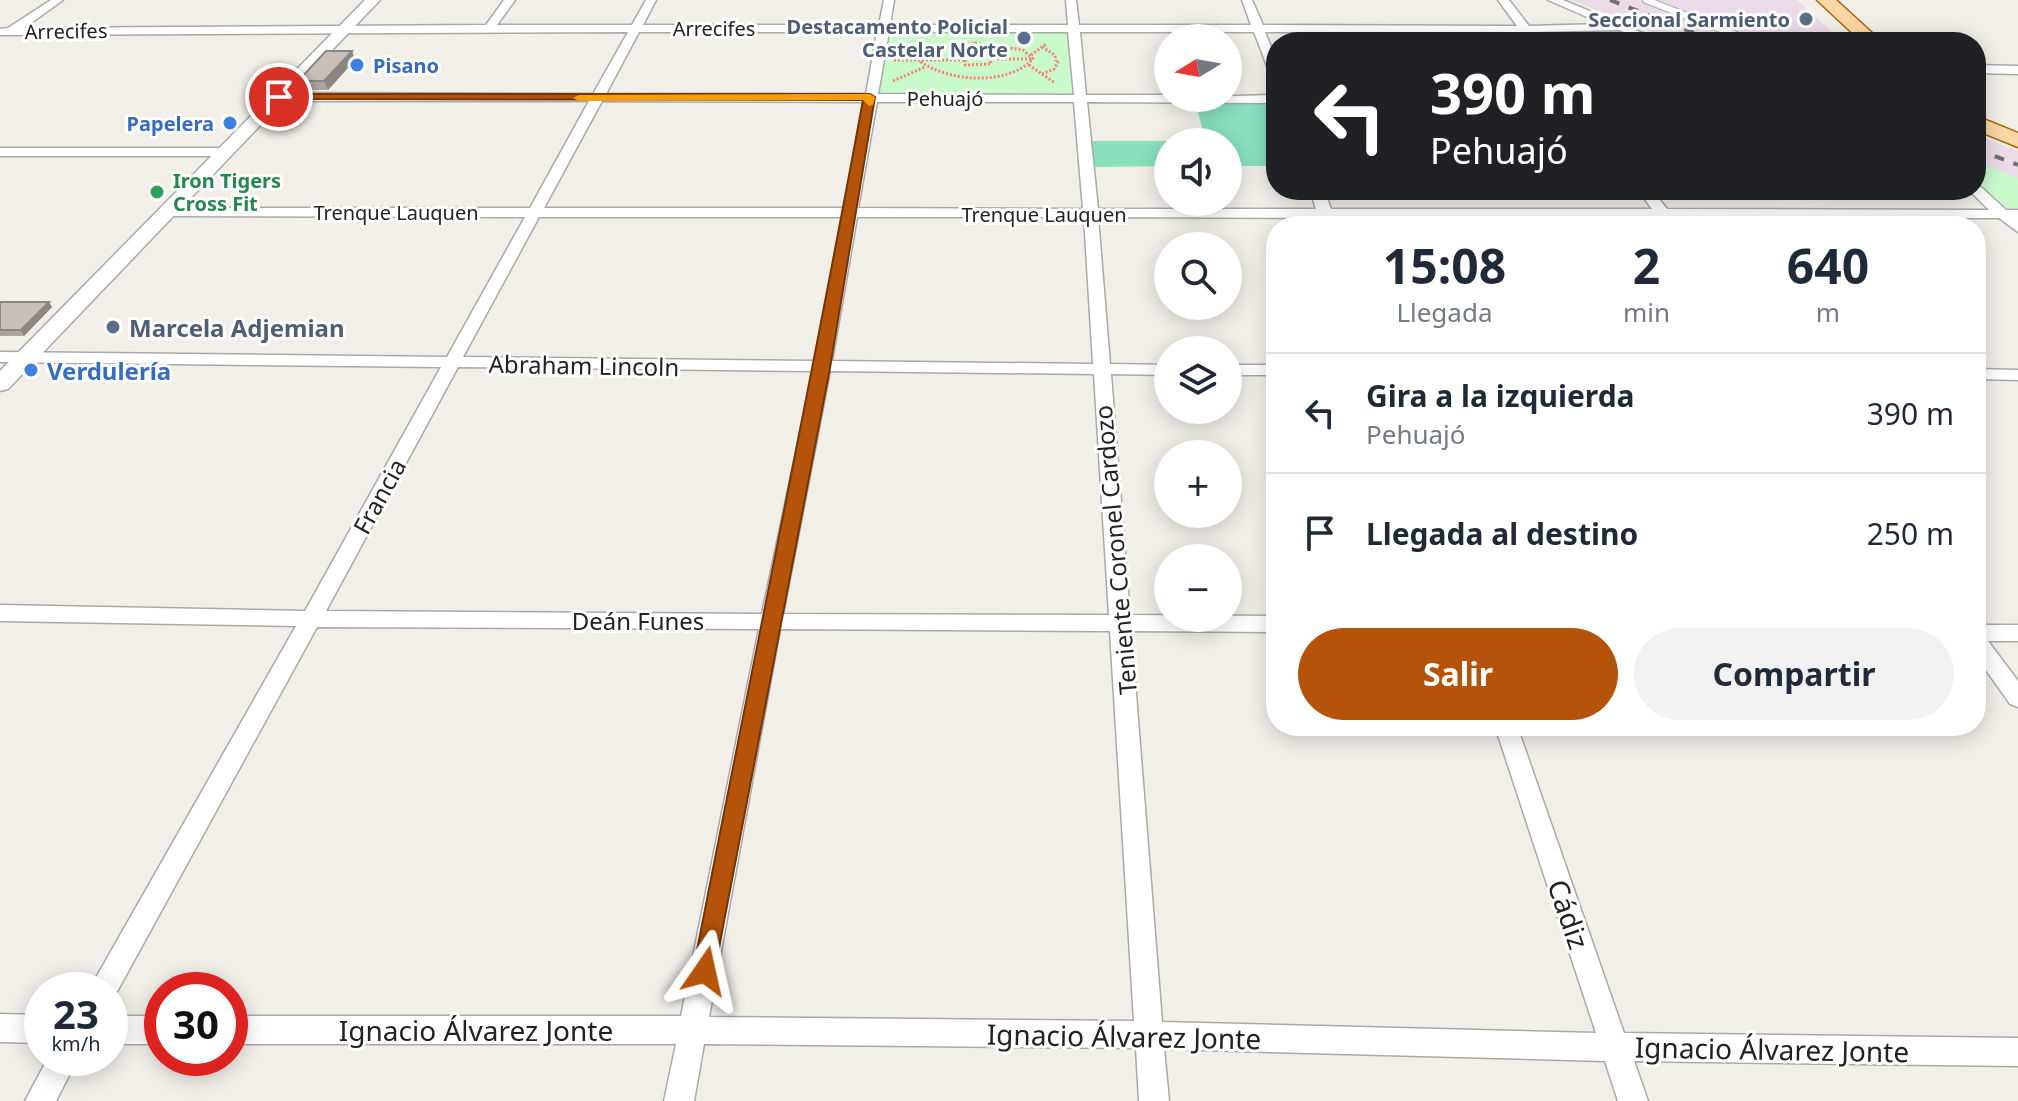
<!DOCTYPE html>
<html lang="es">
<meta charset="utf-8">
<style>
:root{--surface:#fff;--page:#f2f2f3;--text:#1f2937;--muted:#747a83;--line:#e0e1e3;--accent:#b45309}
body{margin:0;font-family:"Noto Sans",sans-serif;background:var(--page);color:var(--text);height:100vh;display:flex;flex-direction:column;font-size:30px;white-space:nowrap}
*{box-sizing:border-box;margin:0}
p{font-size:26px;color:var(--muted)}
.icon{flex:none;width:44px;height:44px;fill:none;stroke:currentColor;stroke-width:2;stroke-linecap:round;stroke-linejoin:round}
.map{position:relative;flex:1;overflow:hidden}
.panel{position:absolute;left:1266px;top:216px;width:720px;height:520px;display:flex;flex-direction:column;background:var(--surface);border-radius:32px;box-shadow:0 4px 20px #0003}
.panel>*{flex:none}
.hud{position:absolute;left:1266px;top:32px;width:720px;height:168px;border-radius:32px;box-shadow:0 4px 20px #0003;background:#202124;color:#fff;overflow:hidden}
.needle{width:52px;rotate:259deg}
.tools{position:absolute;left:1154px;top:24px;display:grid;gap:16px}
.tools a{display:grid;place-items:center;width:88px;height:88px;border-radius:50%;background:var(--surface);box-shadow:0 4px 20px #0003;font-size:40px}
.speed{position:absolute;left:24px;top:972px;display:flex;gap:16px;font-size:40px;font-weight:700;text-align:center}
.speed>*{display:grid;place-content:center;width:104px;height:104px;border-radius:50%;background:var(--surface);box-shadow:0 4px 20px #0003;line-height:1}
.speed small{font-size:20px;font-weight:400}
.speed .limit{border:12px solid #d22;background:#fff;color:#111}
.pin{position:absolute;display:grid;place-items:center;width:68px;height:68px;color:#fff;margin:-34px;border:4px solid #fff;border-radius:50%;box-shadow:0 2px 8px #0007}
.me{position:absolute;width:88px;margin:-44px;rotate:11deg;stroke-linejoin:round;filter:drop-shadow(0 0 6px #0008)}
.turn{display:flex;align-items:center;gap:28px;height:168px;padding:0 32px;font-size:36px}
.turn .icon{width:104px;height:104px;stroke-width:2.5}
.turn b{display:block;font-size:56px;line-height:68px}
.eta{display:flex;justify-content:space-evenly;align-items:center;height:136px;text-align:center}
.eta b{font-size:48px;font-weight:700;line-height:56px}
.action{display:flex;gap:16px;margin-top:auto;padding:16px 32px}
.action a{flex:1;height:92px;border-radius:48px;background:var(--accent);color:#fff;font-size:32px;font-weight:700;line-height:92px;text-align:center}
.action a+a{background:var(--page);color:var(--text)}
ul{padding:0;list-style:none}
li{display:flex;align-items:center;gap:24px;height:120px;padding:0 32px;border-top:2px solid var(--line)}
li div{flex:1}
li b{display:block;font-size:30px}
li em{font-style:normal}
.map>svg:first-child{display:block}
</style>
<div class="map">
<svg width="2018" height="1101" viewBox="0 0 2018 1101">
<rect width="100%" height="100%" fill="#f2efe9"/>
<path fill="#ebdbe8" d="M1571 0H1797L1843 42H1676Z
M1976 135 2018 151V178L1976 162Z"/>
<path fill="#c8facc" d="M1067 31 1072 95 879 93 891 32Z
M1976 162 2018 178V208H2002L1976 186Z"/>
<path fill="#88e0be" d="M1196 103H1265L1276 133V166H1228V142H1168V166L1094 167 1091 141H1205Z"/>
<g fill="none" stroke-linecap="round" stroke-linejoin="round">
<defs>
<path id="service" d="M1646 0 1754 42"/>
<path id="minor" d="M51 0H63L24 28 486 25 504 0H515L497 25H632L646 0H656L643 25H879L884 0H894L890 25H1068L1066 0H1076L1079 25H1251L1242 0H1252L1263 25 1517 26 1498 0H1509L1529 26 1603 24 1548 0H1563L1664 42H1648L1619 30 1534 32 1536 35 1530 38 1522 32H1265L1276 59V78L1270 74 1254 32H1080L1086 95H1168V98L1276 95V103L1087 102 1098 209H1316L1310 190H1324L1331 209H1652L1638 190H1652L1667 209 1989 210 1969 190 1981 187 2006 210H2018V232L1999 218H1674L1667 223 1659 218H1334L1335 226H1323L1319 218 1098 217 1110 364 1168 365V375L1111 374 1130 615 1276 616V632L1131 631 1162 1022 1596 1033 1495 726H1517L1624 1033 2018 1038V1066L1634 1061 1648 1101H1618L1605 1061 1164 1049 1169 1101H1139L1136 1048 704 1044 694 1101H664L676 1044H230V1016H681L759 629 317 627 113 999 110 1000V990H89L296 626 0 621V605L305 611 441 367 0 362V352L447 357 525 217 167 216 160 212 167 208H530L589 101H279L273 97 279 93 593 94 628 32 0 35V29L8 28ZM639 32H877L866 94H606ZM889 32H1068L1074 95 878 94ZM602 101 864 102 844 208H544ZM877 102H1074L1083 209 858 208ZM539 217H842L815 361 463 357ZM857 217H1084L1093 364 832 361ZM458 367 813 371 762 614 326 611ZM830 371 1094 374 1109 615 783 614ZM780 629 1110 631 1134 1021 709 1017Z
M1976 65 2018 66V74L1976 73Z
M0 148H224L231 152 224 156H0Z
M1228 365H1276V375H1228Z
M1976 369 2018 370V380L1976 379Z
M1976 625H2018V641H1988L2018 681V707L2010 704 1976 656Z
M0 1014 42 1015V1043L0 1042Z
M110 1016H162V1044H110Z
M48 1058H78L56 1101H25Z"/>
<path id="tertiary" d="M365 0H380L8 389 0 391V371Z"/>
<path id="primary" d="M1817 0H1836L1882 42H1862Z
M1976 116 2018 133V147L1976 130Z"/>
</defs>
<use href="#service" stroke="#a9a9a9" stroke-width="8"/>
<use href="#minor" stroke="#a9a9a9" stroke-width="3"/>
<use href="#tertiary" stroke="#a9a9a9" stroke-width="3"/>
<use href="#primary" stroke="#a06b00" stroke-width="3"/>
<path stroke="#fa8072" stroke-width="3" stroke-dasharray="2 2" stroke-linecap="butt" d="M975 43 1023 50 1033 59C1007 86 950 82 921 62L928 51Z
M1042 47 1055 55 1056 61
M898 53H924
M965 54H990L991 64 965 65Z
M1031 55 1046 44
M997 59H1033
M894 60H965
M1029 65 1055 83
M1042 74 1054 69 1059 60
M893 81 925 67"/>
<use href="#service" stroke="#fff" stroke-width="6"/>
<use href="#minor" fill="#fff" fill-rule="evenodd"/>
<use href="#tertiary" fill="#fff" fill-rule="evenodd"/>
<use href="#primary" fill="#fcd6a4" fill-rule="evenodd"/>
<path stroke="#707070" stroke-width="4" stroke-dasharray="10 10" stroke-linecap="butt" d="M1610 0 1717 42
M1976 149 2018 165"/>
</g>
<path fill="#aba49e" d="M352 51 355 60 328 90H302L298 81Z
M0 302 52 307 24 336H0Z"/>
<path fill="#8b8681" d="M352 51 355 60 328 90 324 81Z
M49 302 52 307 24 336 21 330Z"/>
<path fill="#c7bfb8" stroke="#8b8681" stroke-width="2" d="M326 51H352L324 81H298Z
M0 302H49L21 330H0Z"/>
<path fill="#b45309" stroke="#753606" stroke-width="2" d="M279 94H870L875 97 830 368 713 979 705 983 696 979 693 971C749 681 810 391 863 100L275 99 273 97Z"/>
<path fill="#f59e0b" d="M870 94 875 97 873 105 869 106 863 100 579 101 573 98 579 95Z"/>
<g fill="#5c6f8a" stroke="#fff" stroke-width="3">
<circle cx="1806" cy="19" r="8"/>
<circle cx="1024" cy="38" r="8"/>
<circle cx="113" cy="327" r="8"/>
</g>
<g fill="#3f7fe0" stroke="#fff" stroke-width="3">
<circle cx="357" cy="65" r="8"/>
<circle cx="230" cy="123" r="8"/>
<circle cx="31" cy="370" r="8"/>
</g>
<circle fill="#2e9e5b" stroke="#fff" stroke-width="3" cx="157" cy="192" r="8"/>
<g text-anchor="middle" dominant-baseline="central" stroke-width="6" stroke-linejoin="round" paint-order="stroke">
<g font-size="20" font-weight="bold" fill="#4e5e75" stroke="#fff" text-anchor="end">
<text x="1790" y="19">Seccional Sarmiento</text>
<text x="1008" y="26">Destacamento Policial<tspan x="1008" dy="23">Castelar Norte</tspan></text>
</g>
<g font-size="20" fill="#222" stroke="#fff">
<text x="714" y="28">Arrecifes</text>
<text transform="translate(66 31) rotate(-1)">Arrecifes</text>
<text x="945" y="98">Pehuajó</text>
<text x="396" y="212">Trenque Lauquen</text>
<text x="1044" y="214">Trenque Lauquen</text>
</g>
<g font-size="20" font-weight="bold" fill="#366cbe" stroke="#fff" text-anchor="start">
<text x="373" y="65">Pisano</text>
<text x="214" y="123" text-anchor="end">Papelera</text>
</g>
<g font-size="20" font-weight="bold" fill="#27864d" stroke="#fff" text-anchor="start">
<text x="173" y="180">Iron Tigers<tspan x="173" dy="23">Cross Fit</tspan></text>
</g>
<g font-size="24" font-weight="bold" fill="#4e5e75" stroke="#fff" text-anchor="start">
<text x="129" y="327">Marcela Adjemian</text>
</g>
<g font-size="24" fill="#222" stroke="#fff">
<text transform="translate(584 365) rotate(1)">Abraham Lincoln</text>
<text transform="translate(379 496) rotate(-61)">Francia</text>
<text transform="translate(1115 550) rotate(-95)">Teniente Coronel Cardozo</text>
<text x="638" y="620">Deán Funes</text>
</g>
<g font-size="24" font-weight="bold" fill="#366cbe" stroke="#fff" text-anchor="start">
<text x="47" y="370">Verdulería</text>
</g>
<g font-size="28" fill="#222" stroke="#fff">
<text transform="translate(1569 914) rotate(71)">Cádiz</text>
<text x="476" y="1030">Ignacio Álvarez Jonte</text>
<text transform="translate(1124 1036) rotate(1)">Ignacio Álvarez Jonte</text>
<text transform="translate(1772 1049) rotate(1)">Ignacio Álvarez Jonte</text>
</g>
</g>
</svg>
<div class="tools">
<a><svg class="needle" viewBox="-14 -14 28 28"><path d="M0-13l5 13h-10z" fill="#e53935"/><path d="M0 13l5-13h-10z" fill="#747a83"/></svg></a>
<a><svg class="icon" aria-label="sound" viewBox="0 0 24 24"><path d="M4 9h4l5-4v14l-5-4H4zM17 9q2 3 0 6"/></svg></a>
<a><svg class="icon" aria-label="search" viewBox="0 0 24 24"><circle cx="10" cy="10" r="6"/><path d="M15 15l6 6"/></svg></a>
<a><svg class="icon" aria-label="layers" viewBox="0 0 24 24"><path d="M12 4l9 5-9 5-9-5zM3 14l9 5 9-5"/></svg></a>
<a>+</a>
<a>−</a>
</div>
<div class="speed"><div>23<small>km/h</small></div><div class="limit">30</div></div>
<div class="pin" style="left:279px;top:97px;background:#d93025"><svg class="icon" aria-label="arrive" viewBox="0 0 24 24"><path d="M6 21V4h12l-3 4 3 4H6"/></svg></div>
<svg class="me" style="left:705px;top:971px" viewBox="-20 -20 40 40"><path d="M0-17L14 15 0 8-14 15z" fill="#b45309" stroke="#fff" stroke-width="4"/></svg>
<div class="hud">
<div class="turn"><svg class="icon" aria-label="left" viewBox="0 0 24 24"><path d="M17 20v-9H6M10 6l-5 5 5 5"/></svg><div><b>390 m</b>Pehuajó</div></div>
</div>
<section class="panel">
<div class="eta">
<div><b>15:08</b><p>Llegada</p></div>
<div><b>2</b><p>min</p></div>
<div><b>640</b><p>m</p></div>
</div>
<ul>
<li><svg class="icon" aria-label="left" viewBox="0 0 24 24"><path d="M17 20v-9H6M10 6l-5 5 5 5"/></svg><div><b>Gira a la izquierda</b><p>Pehuajó</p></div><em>390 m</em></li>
<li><svg class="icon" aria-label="arrive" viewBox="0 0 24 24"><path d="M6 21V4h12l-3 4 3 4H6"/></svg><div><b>Llegada al destino</b></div><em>250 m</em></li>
</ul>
<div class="action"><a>Salir</a><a>Compartir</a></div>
</section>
</div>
